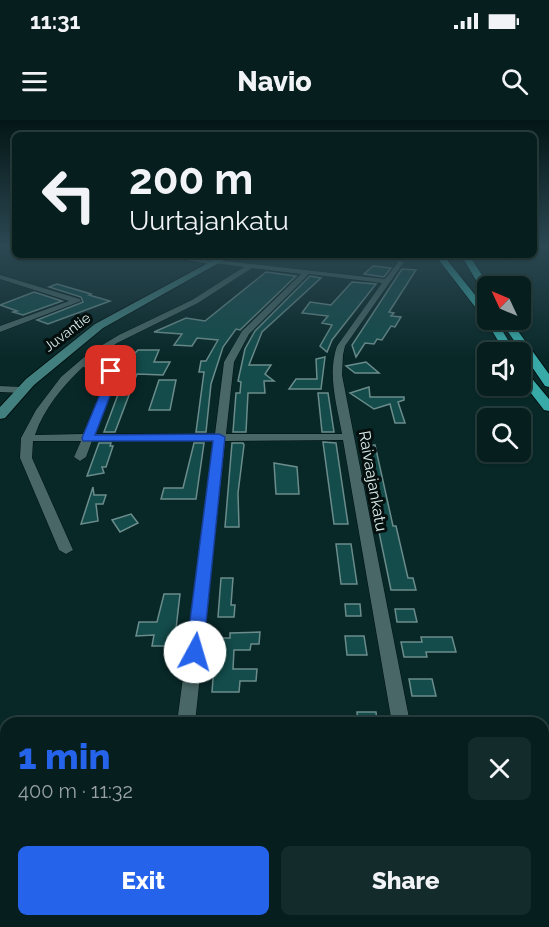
<!DOCTYPE html>
<meta charset="utf-8">
<style>
:root{--surface:#061e1e;--page:#142b2b;--text:#f1f3f6;--muted:#98a2a4;--line:#273c3c;--accent:#2563eb}
body{margin:0;font-family:Raleway,sans-serif;background:var(--page);color:var(--text);height:100vh;display:flex;flex-direction:column;font-size:22px;white-space:nowrap}
*{box-sizing:border-box;margin:0}
p{font-size:20px;color:var(--muted)}
.icon{flex:none;width:33px;height:33px;fill:none;stroke:currentColor;stroke-width:2;stroke-linecap:round;stroke-linejoin:round}
.map{position:relative;flex:1;overflow:hidden}
.details{position:absolute;left:0px;top:597px;width:549px;height:210px;display:flex;flex-direction:column;background:var(--surface);border-radius:18px 18px 0 0;box-shadow:0 2px 4px #0004,0 0 0 2px var(--line)}
.details>*{flex:none}
.top-card{position:absolute;left:12px;top:12px;width:525px;height:126px;border-radius:9px;box-shadow:0 2px 4px #0004,0 0 0 2px var(--line);background:#061e1e;color:var(--text);overflow:hidden}
.needle{width:39px;rotate:314deg}
.fabs{position:absolute;left:477px;top:156px;display:grid;gap:12px}
.fabs a{display:grid;place-items:center;width:54px;height:54px;border-radius:9px;background:var(--surface);box-shadow:0 2px 4px #0004,0 0 0 2px var(--line);font-size:30px}
.pin{position:absolute;display:grid;place-items:center;width:51px;height:51px;color:#fff;margin:-26px;border-radius:12px;box-shadow:0 3px 9px #0006}
.me{position:absolute;width:66px;margin:-33px;rotate:6deg;stroke-linejoin:round;filter:drop-shadow(0 0 4px #0008)}
.turn{display:flex;align-items:center;gap:21px;height:126px;padding:0 18px;font-size:27px}
.turn .icon{width:78px;height:78px;stroke-width:2.5}
.turn b{display:block;font-size:42px;line-height:51px}
.round{display:grid;place-items:center;flex:none;width:63px;height:63px;border-radius:9px;background:var(--page)}
.head{display:flex;align-items:center;justify-content:space-between;height:102px;padding:0 18px}
h1{font-size:36px;font-weight:800;line-height:45px;color:var(--accent)}
.primary-button{display:flex;gap:12px;margin-top:auto;padding:12px 18px}
.primary-button a{flex:1;height:69px;border-radius:9px;background:var(--accent);color:#fff;font-size:24px;font-weight:800;line-height:69px;text-align:center}
.primary-button a+a{background:var(--page);color:var(--text)}
.status{display:flex;justify-content:space-between;align-items:center;height:42px;padding:0 30px;background:var(--surface);direction:ltr}
.status svg{height:16px;fill:currentColor}
header{display:flex;justify-content:space-between;align-items:center;height:78px;padding:0 18px;background:var(--surface);font-size:27px;font-weight:800}
.map>svg:first-child{display:block}
</style>
<div class="status"><b>11:31</b><svg viewBox="0 0 49 12"><path d="M0 12V9h3v3zM5 12V6h3v6zM10 12V3h3v9zM15 12V0h3v12zM26 1h20v11H26zM47 4h2v5h-2z"/></svg></div>
<header><svg class="icon" aria-label="menu" viewBox="0 0 24 24"><path d="M4 6h16M4 12h16M4 18h16"/></svg>Navio<svg class="icon" aria-label="search" viewBox="0 0 24 24"><circle cx="10" cy="10" r="6"/><path d="M15 15l6 6"/></svg></header>
<div class="map">
<svg width="549" height="807" viewBox="0 0 549 807">
<rect width="100%" height="100%" fill="#082828"/>
<path fill="#134c4b" stroke="#6b8c8b" stroke-width="1.5" d="M373 146 391 148 384 157 364 154Z
M402 149 416 150 389 192 394 193 391 196 401 197 395 207 391 206 382 220 377 219 374 224 365 223 356 237 352 225Z
M266 152 296 156 240 210 236 209 223 227 211 264 206 312H196L204 252H199L201 241H206L218 220 197 218 192 226 174 225 182 214 154 212 186 198 205 201Z
M310 156 321 158 262 212 249 245H271L265 254 274 261H264L265 273H248L246 312H233L236 273H240L241 262 238 261 245 229 255 211Z
M352 162 376 164 332 220 327 232 320 226 332 205 322 203 328 196 302 193 310 182 331 185Z
M57 164 91 174 89 175 110 181 48 204 37 200 83 182 81 177 49 167Z
M34 172 62 181 23 195 13 192 17 191 0 185Z
M138 230H159L154 242H170L163 255 137 254 115 312H104L126 253H123L127 241Z
M325 237 321 269H289L296 259H317L316 239Z
M366 242 379 253H355L346 246Z
M159 260H176L170 290H149Z
M369 267 370 277H404V280L398 282 405 303H395L390 284 374 289 350 273Z
M318 273H328L334 312H322Z
M323 322 336 323 348 404H334Z
M99 323H111L110 326H113L106 347H102L104 353 87 356Z
M194 323H204L196 379H161L164 368H183Z
M232 323H243L244 325 238 373 239 407H225Z
M361 325H375L393 406H396L408 458H413L416 470H391Z
M274 343 297 347 299 374H276Z
M93 367 94 375H106L103 384H96L98 401 81 404Z
M131 394 138 403 120 412 112 400Z
M336 424H351L357 464H341Z
M221 458H233L231 485H235L234 497H218Z
M164 474H180L174 526H152L154 515 136 516 139 502H157Z
M345 484H360L361 496H346Z
M395 489H414L417 502H397Z
M260 512 259 524H251L250 530H234L233 549H257L256 561H240L239 572H212L216 518H230V513Z
M345 516H364L367 535H347Z
M421 517H452L456 532H426L427 537H404L401 522H422Z
M409 559H432L436 576H412Z
M357 592H376L377 603H358Z"/>
<g fill="none" stroke-linecap="round" stroke-linejoin="round">
<defs>
<path id="minor" d="M216 140 385 159 399 141 404 142 345 226 343 235 342 255 410 603H392L343 320 225 321 195 603H177L214 321H92L86 337 80 341 74 337 81 321H33L32 338 73 430 66 434 59 430 20 338 21 318 36 290 61 257 89 233 119 215 192 180 244 147 214 143ZM252 148 301 154 242 211 224 242 215 314H95L118 255 114 249 88 243 117 223 198 183ZM309 154 382 163 337 226C327 254 337 285 342 314H226L234 242 249 214ZM83 247 108 255 83 314 35 315C44 288 63 266 83 247Z
M0 155 80 179 81 181 0 212V206L69 181 0 159Z
M0 266 22 267 27 270 22 273 0 272Z
M361 801H385L384 807H360Z"/>
<path id="tertiary" d="M155 135H179L220 142 216 145Z
M0 717 6 718V744L0 743Z
M543 785 549 786V807H532L529 801H543Z"/>
<path id="secondary" d="M223 135H233L103 208 34 265 5 298 0 299V287L26 259 95 204Z"/>
<path id="trunk" d="M435 135H443L488 191V200H496L515 232H505L486 201Z
M461 135H469L489 166 488 175 483 172Z
M500 200H510L549 254V267L545 266Z
M520 248 524 249 549 279V291L544 290 520 259Z"/>
</defs>
<use href="#minor" stroke="#001010" stroke-width="1"/>
<use href="#tertiary" stroke="#001010" stroke-width="2"/>
<use href="#secondary" stroke="#001010" stroke-width="2"/>
<use href="#trunk" stroke="#001010" stroke-width="2"/>
<use href="#minor" fill="#486766" fill-rule="evenodd"/>
<use href="#tertiary" fill="#486766" fill-rule="evenodd"/>
<use href="#secondary" fill="#42807f" fill-rule="evenodd"/>
<use href="#trunk" fill="#38aaa8" fill-rule="evenodd"/>
</g>
<linearGradient id="sky" x2="0" y2="1"><stop stop-color="#041616"/><stop offset="0.53" stop-color="#2c4853"/><stop offset="1" stop-color="#2c4853" stop-opacity="0"/></linearGradient>
<rect width="549" height="238" fill="url(#sky)"/>
<path fill="#2563eb" stroke="#184099" stroke-width="1.5" d="M107 249H114L118 255 95 315 219 314 225 317 203 532 201 536 195 538 189 536 186 532 213 321H83L82 318 108 255Z"/>
<g text-anchor="middle" dominant-baseline="central" stroke-width="6" stroke-linejoin="round" paint-order="stroke">
<g font-size="14" fill="#dceeed" stroke="#040f0e">
<text transform="translate(67 212) rotate(-37)">Juvantie</text>
</g>
<g font-size="16" fill="#dceeed" stroke="#040f0e">
<text transform="translate(373 361) rotate(80)">Raivaajankatu</text>
</g>
</g>
</svg>
<div class="fabs">
<a><svg class="needle" viewBox="-14 -14 28 28"><path d="M0-13l5 13h-10z" fill="#e53935"/><path d="M0 13l5-13h-10z" fill="#98a2a4"/></svg></a>
<a><svg class="icon" aria-label="sound" viewBox="0 0 24 24"><path d="M4 9h4l5-4v14l-5-4H4zM17 9q2 3 0 6"/></svg></a>
<a><svg class="icon" aria-label="search" viewBox="0 0 24 24"><circle cx="10" cy="10" r="6"/><path d="M15 15l6 6"/></svg></a>
</div>
<div class="pin" style="left:111px;top:251px;background:#d93025"><svg class="icon" aria-label="arrive" viewBox="0 0 24 24"><path d="M6 21V4h12l-3 4 3 4H6"/></svg></div>
<svg class="me" style="left:195px;top:532px" viewBox="-20 -20 40 40"><circle r="19" fill="#fff"/><path d="M0-13L10 11 0 6-10 11z" fill="#2563eb"/></svg>
<div class="top-card">
<div class="turn"><svg class="icon" aria-label="left" viewBox="0 0 24 24"><path d="M17 20v-9H6M10 6l-5 5 5 5"/></svg><div><b>200 m</b>Uurtajankatu</div></div>
</div>
<section class="details">
<div class="head"><div><h1>1 min</h1><p>400 m · 11:32</p></div><a class="round"><svg class="icon" aria-label="close" viewBox="0 0 24 24"><path d="M6 6l12 12M18 6L6 18"/></svg></a></div>
<div class="primary-button"><a>Exit</a><a>Share</a></div>
</section>
</div>
